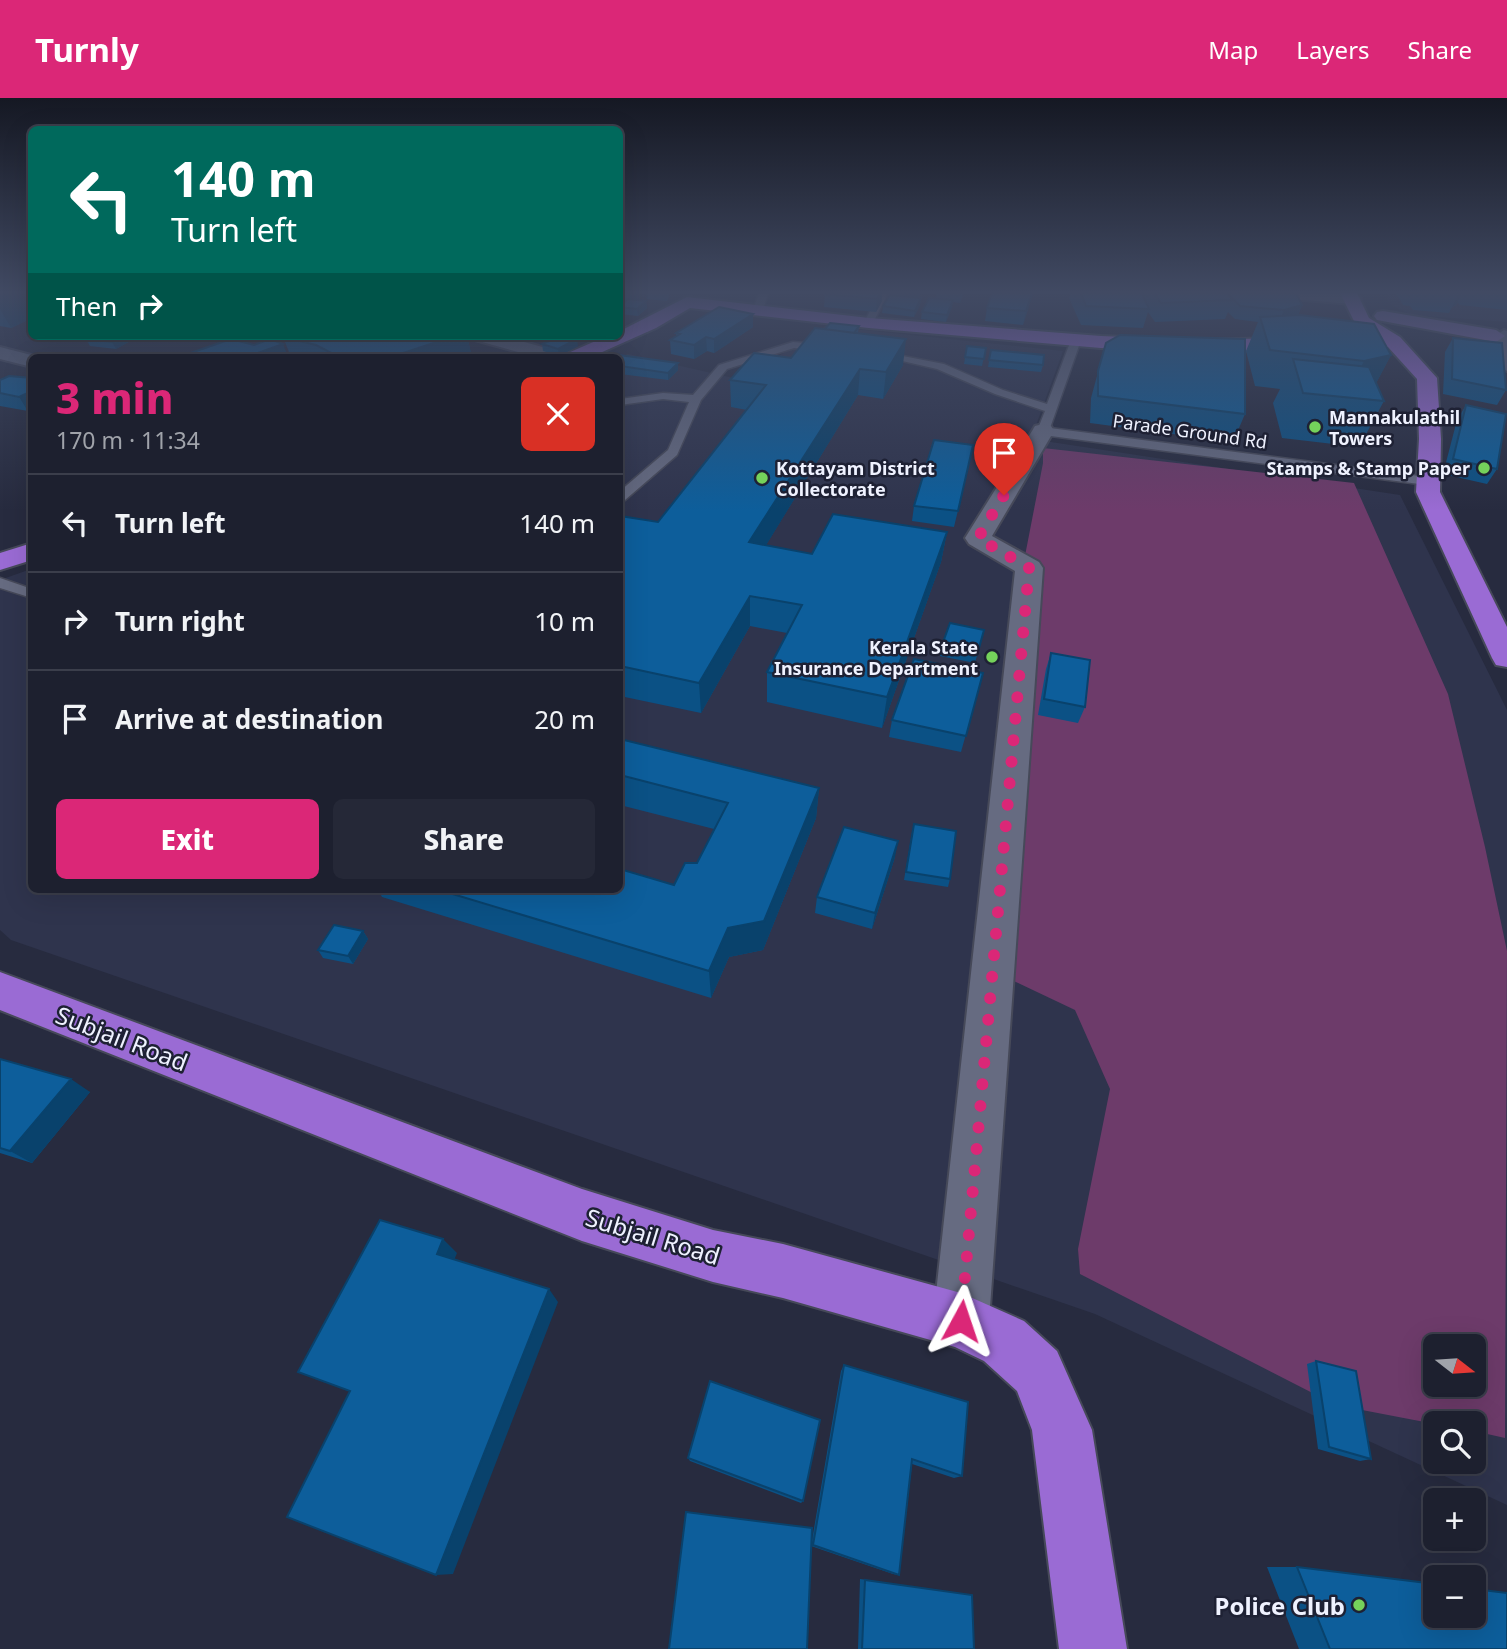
<!DOCTYPE html>
<meta charset="utf-8">
<style>
:root{--surface:#1d202f;--page:#252837;--text:#f1f3f6;--muted:#a0a3aa;--line:#3b3e4b;--accent:#db2777}
body{margin:0;font-family:"Noto Sans",sans-serif;background:var(--page);color:var(--text);height:100vh;display:flex;flex-direction:column;font-size:26px;white-space:nowrap}
*{box-sizing:border-box;margin:0}
p{font-size:23px;color:var(--muted)}
.icon{flex:none;width:38px;height:38px;fill:none;stroke:currentColor;stroke-width:2;stroke-linecap:round;stroke-linejoin:round}
.map{position:relative;flex:1;overflow:hidden}
.side{position:absolute;left:28px;top:256px;width:595px;height:539px;display:flex;flex-direction:column;background:var(--surface);border-radius:10px;box-shadow:0 7px 28px #0002,0 0 0 2px var(--line)}
.side>*{flex:none}
.banner{position:absolute;left:28px;top:28px;width:595px;height:214px;border-radius:10px;box-shadow:0 7px 28px #0002,0 0 0 2px var(--line);background:#00695c;color:#fff;overflow:hidden}
.needle{width:46px;rotate:107deg}
.controls{position:absolute;left:1423px;top:1236px;display:grid;gap:14px}
.controls a{display:grid;place-items:center;width:63px;height:63px;border-radius:10px;background:var(--surface);box-shadow:0 7px 28px #0002,0 0 0 2px var(--line);font-size:35px}
.pin{position:absolute;display:grid;place-items:center;width:60px;height:60px;color:#fff;margin:-72px -30px;border-radius:50% 50% 50% 0;rotate:-45deg;box-shadow:0 0 7px #0007}
.pin .icon{rotate:45deg}
.me{position:absolute;width:77px;margin:-38px;rotate:5deg;stroke-linejoin:round;filter:drop-shadow(0 0 5px #0008)}
.turn{display:flex;align-items:center;gap:24px;height:147px;padding:0 28px;font-size:32px}
.turn .icon{width:91px;height:91px;stroke-width:2.5}
.turn b{display:block;font-size:49px;line-height:60px}
.then{display:flex;align-items:center;height:66px;padding:0 28px;background:#0003;gap:14px;font-size:26px}
.round{display:grid;place-items:center;flex:none;width:74px;height:74px;border-radius:10px;background:var(--page)}
.headline{display:flex;align-items:center;justify-content:space-between;height:119px;padding:0 28px}
h1{font-size:42px;font-weight:800;line-height:52px;color:var(--accent)}
.primary-button{display:flex;gap:14px;margin-top:auto;padding:14px 28px}
.primary-button a{flex:1;height:80px;border-radius:10px;background:var(--accent);color:#fff;font-size:28px;font-weight:800;line-height:80px;text-align:center}
.primary-button a+a{background:var(--page);color:var(--text)}
ul{padding:0;list-style:none}
li{display:flex;align-items:center;gap:21px;height:98px;padding:0 28px;border-top:2px solid var(--line)}
li div{flex:1}
li b{display:block;font-size:26px}
li em{font-style:normal}
header{display:flex;align-items:center;gap:42px;box-sizing:border-box;height:98px;padding:0 35px;background:var(--accent);color:#fff}
header strong{font-size:33px}
nav{display:flex;gap:38px;margin-inline-start:auto;font-size:24px}
.map>svg:first-child{display:block}
</style>
<header>
<strong>Turnly</strong>
<nav><a>Map</a><a>Layers</a><a>Share</a></nav>
</header>
<div class="map">
<svg width="1507" height="1551" viewBox="0 0 1507 1551">
<rect width="100%" height="100%" fill="#272b3f"/>
<path fill="#2f344d" fill-rule="evenodd" d="M1384 195H1507V224L1411 217 1391 207Z
M825 228 1063 253 1031 341 1400 397 1507 612V1407L1095 1216 11 842 0 832V482L31 471 32 791H620L619 259 628 256 742 282ZM1435 1248H1474V1286H1435ZM1435 1325H1474V1363H1435Z"/>
<path fill="#6d3b6a" fill-rule="evenodd" d="M1043 350 1354 385 1448 596 1485 749 1507 853 1505 1340 1474 1333V1325L1435 1326 1336 1307 1080 1176 1078 1151 1110 991 1075 912 982 868 1017 499 1043 365ZM1435 1248H1474V1286H1435Z"/>
<g fill="none" stroke-linecap="round" stroke-linejoin="round">
<defs>
<path id="lane" d="M759 195H768L763 212 758 215 753 212Z
M879 195H888L872 227H866L864 225Z
M1076 239 1081 242 1050 330 1427 379 1434 383 1427 387 1043 337 1037 333 1045 313 995 296 937 271 872 256 877 253 944 266 1003 292 1047 306 1071 242Z
M793 244 828 247 833 250 828 253 794 250 727 271 701 302 677 357 625 402 620 403V393L668 352 689 304 663 301 620 307V301L663 295 693 297 719 267Z
M0 480 32 491V500L0 490Z"/>
<path id="street" d="M1273 195H1347L1358 197 1361 201 1352 206 1281 200Z
M1504 232 1507 233V273L1497 267 1495 238Z
M473 238H503L564 255 567 259H536L475 242Z
M0 249 39 259H32V269L0 261Z
M1043 326 1051 328 1054 333 992 438 1039 464 1043 470 989 1223 980 1242 961 1251 942 1242 933 1223 1015 473 969 446 965 440 1032 333 1035 328Z"/>
<path id="primary" d="M1383 213 1496 232 1505 238 1496 244 1377 222 1374 218 1377 214Z"/>
<path id="highway" d="M1340 195H1357L1369 220 1400 239 1437 280 1441 341 1440 394 1507 529V569L1496 567 1492 560 1416 394 1419 341 1417 281 1388 249 1192 254 1101 250 869 230 690 210 656 230 591 259H565L568 255 607 238H620V233L687 199 869 220 1101 238 1192 242 1372 238 1356 227Z
M32 445V462L0 472V455Z
M0 874 582 1091 713 1132 783 1146 961 1195 1024 1223 1057 1253 1092 1332 1127 1551H1059L1032 1332 1017 1293 984 1263 955 1249 783 1200 713 1184 582 1143 0 912Z"/>
</defs>
<use href="#lane" stroke="#464959" stroke-width="3"/>
<use href="#street" stroke="#464959" stroke-width="4"/>
<use href="#primary" stroke="#464959" stroke-width="4"/>
<use href="#highway" stroke="#464959" stroke-width="4"/>
<use href="#lane" fill="#666b81" fill-rule="evenodd"/>
<use href="#street" fill="#666b81" fill-rule="evenodd"/>
<use href="#primary" fill="#856bb3" fill-rule="evenodd"/>
<use href="#highway" fill="#9a6bd4" fill-rule="evenodd"/>
</g>
<path fill="#0b5185" d="M0 195H20L32 215V220L11 230 0 228Z
M620 195H639L640 200 637 202 646 203 647 210 638 218 620 216V209L625 204H623L620 207Z
M646 195H670L667 203 647 201Z
M882 195V203L876 214 824 209 825 196Z
M890 195H921L918 200H921L920 207 914 219 882 215 883 208Z
M937 195H964L960 205 953 204 946 224 921 221 922 214 936 200Z
M992 195H1033L1023 227 985 223 987 210Z
M1071 195H1296L1302 207 1298 217 1391 257 1376 285 1384 303 1359 349 1282 340 1273 305 1280 291 1255 288 1246 253 1258 224 1235 221 1228 214 1225 221 1155 224 1148 214 1143 230 1081 227 1069 200Z
M1396 195H1507V212L1460 207 1457 204 1456 207 1452 209 1449 215 1413 212 1410 208 1403 207Z
M859 228 858 235 903 267 883 301 858 297 766 447 812 456 947 434 941 464 882 630 767 604V574L787 535 750 528 701 615 620 598V418L658 424 747 312 731 309 730 282 791 260 825 231Z
M753 229 714 255 707 253 694 261 671 256 670 242 676 238V235Z
M93 238H133L134 241 116 251 90 248 86 241Z
M285 238H467L471 255 458 259H291L283 239Z
M541 238H578L572 241 578 248 559 258 543 253 542 246 553 241Z
M1453 240 1506 292 1497 307 1443 296 1445 254Z
M1106 245 1245 316 1233 344 1090 325 1091 300Z
M967 248 986 250 982 268 964 266Z
M991 252 1043 267 1041 274 988 269Z
M620 259 678 265V272L668 282 620 276Z
M9 278 28 313 0 308V282Z
M1466 307 1497 371 1487 386 1443 376 1457 322Z
M970 362 954 429 912 423 914 408Z
M984 532 975 565 940 558 941 550Z
M1051 555 1085 609 1078 625 1038 617 1046 571Z
M983 575 961 654 889 639 892 622Z
M620 641 819 690 816 720 763 852 729 859 711 900 382 799 378 791H620L674 787 697 765 714 731 620 707Z
M912 734 950 781 948 789 904 782Z
M895 759 872 831 815 815 817 799Z
M341 791H361L357 796Z
M363 833 368 841 353 866 323 860 318 852Z
M0 961 90 994 32 1065 0 1055Z
M1316 1263 1371 1361 1360 1363 1318 1351 1307 1266Z
M844 1267 962 1378 954 1380 912 1366 899 1477 893 1476 811 1448 841 1273Z
M688 1360 803 1403 801 1405 690 1363Z
M1267 1469H1297L1507 1551H1299Z
M860 1481 972 1497 974 1551H858Z"/>
<path fill="#09426c" d="M0 195H20L32 215V220L11 230 0 211Z
M620 195H622L623 204 620 207Z
M633 195H639L640 200 634 205Z
M880 195H882V203L876 214 877 201Z
M1032 195H1033L1023 227 1026 213Z
M1455 195H1462L1456 207 1452 209 1459 196Z
M921 200 920 207 914 219 915 213Z
M953 202 952 209 946 224 947 217Z
M646 203 647 210 638 218 637 211Z
M1302 207 1297 220 1278 225 1284 212Z
M753 216V229L714 255V241Z
M123 238H133L134 241 116 251 112 244Z
M455 238H467L471 255 458 259H391Z
M563 238H578L564 244Z
M706 239 707 253 694 261V247Z
M577 241 578 248 559 258 558 251Z
M906 241 903 267 883 301 886 274Z
M283 246 288 259H246Z
M1391 257 1372 293 1346 299 1364 263Z
M678 265V272L668 282V275Z
M860 271 858 297 749 475V444Z
M32 293V312L28 313 19 299Z
M947 434 941 464 882 630 887 599Z
M750 498V528L701 615 699 585Z
M819 690 816 720 763 852 729 859 711 900 709 873 728 830Z
M898 743 895 759 872 831 875 815Z
M354 791H361L357 796Z
M363 833 368 841 353 866 348 858Z
M71 981 90 994 32 1065 10 1053Z
M443 1141 457 1155 451 1170 437 1156Z
M549 1191 558 1204 453 1476 436 1477Z"/>
<path fill="#0d5e9b" stroke="#09426c" stroke-width="2" d="M826 195H880L877 201 825 196Z
M897 195H918L917 197Z
M992 195H1032L1026 213 987 210Z
M1081 195H1142L1149 211 1086 208Z
M1155 195H1227L1232 202 1161 205Z
M1228 195H1296L1302 207 1284 212 1240 208Z
M890 197 921 200 915 213 883 208Z
M929 200 953 202 947 217 922 214Z
M628 201 646 203 637 211 620 209Z
M719 209 753 216 714 241 706 239 694 247 670 242 680 236 676 235Z
M1300 217 1374 226 1391 257 1364 263 1270 252 1260 219Z
M830 225 859 228 854 235 825 231Z
M815 230 906 241 886 274 860 271 749 444 812 456 833 416 947 434 887 599 767 574 802 507 750 498 699 585 620 568V418L658 424 766 287 730 282 754 255 791 260Z
M1120 237 1245 241V316L1098 298V273L1106 245Z
M93 238H123L112 244 86 241Z
M285 238H455L391 259H339L316 247 283 239Z
M561 238 577 241 558 251 542 246Z
M1453 240 1502 245 1506 292 1452 281Z
M231 241 254 247 270 241 283 246 246 259 235 257 229 259H179Z
M967 248 986 250 984 261 965 259Z
M991 252 1044 257 1043 267 989 262Z
M619 257 678 265 668 275 620 268V259H617Z
M1293 261 1369 269 1384 303 1303 295Z
M9 278 32 280V293L19 299 0 295V282Z
M1466 307 1506 316 1497 371 1453 361Z
M934 342 973 347 958 413 914 408Z
M950 525 984 532 977 557 941 550Z
M1051 555 1090 562 1085 609 1044 601Z
M914 561 983 575 966 638 892 622Z
M620 641 819 690 764 823 728 830 709 873 436 791H620V771L674 787 685 765H697L728 705 620 677Z
M914 726 956 733 950 781 906 774Z
M844 729 898 743 875 815 817 799Z
M334 827 363 833 348 858 318 852Z
M0 961 71 981 10 1053 0 1050Z
M380 1122 443 1141 437 1156 549 1191 436 1477 287 1419 350 1293 298 1274Z
M1316 1263 1356 1273 1371 1361 1329 1349Z
M844 1267 968 1304 962 1378 912 1361 899 1477 813 1447Z
M710 1283 820 1322 803 1403 688 1360Z
M686 1414 812 1430 807 1551H669Z
M1297 1469 1435 1486V1517H1474V1491L1507 1495V1551H1330Z
M865 1482 972 1497 974 1551H862Z"/>
<linearGradient id="sky" x2="0" y2="1"><stop stop-color="#151823"/><stop offset="0.47" stop-color="#414a63"/><stop offset="1" stop-color="#414a63" stop-opacity="0"/></linearGradient>
<rect width="1507" height="413" fill="url(#sky)"/>
<g fill="none" stroke-linecap="round" stroke-linejoin="round">
<path stroke="#db2777" stroke-width="12" stroke-dasharray="0 21.6" d="M961 1223 1029 470 978 440 1004 397"/>
</g>
<g fill="#75d25b" stroke="#1e2134" stroke-width="2.5">
<circle cx="1315" cy="329" r="7"/>
<circle cx="1484" cy="370" r="7"/>
<circle cx="762" cy="380" r="7"/>
<circle cx="992" cy="559" r="7"/>
<circle cx="1359" cy="1507" r="7"/>
</g>
<g text-anchor="middle" dominant-baseline="central" stroke-width="5" stroke-linejoin="round" paint-order="stroke">
<g font-size="18" font-weight="bold" fill="#eff2ff" stroke="#1e2134" text-anchor="start">
<text x="1329" y="319">Mannakulathil<tspan x="1329" dy="21">Towers</tspan></text>
<text x="776" y="370">Kottayam District<tspan x="776" dy="21">Collectorate</tspan></text>
<text x="1470" y="370" text-anchor="end">Stamps &amp; Stamp Paper</text>
<text x="978" y="549" text-anchor="end">Kerala State<tspan x="978" dy="21">Insurance Department</tspan></text>
</g>
<g font-size="18" fill="#eff2ff" stroke="#1e2134">
<text transform="translate(1190 333) rotate(8)">Parade Ground Rd</text>
</g>
<g font-size="24" fill="#eff2ff" stroke="#1e2134">
<text transform="translate(122 940) rotate(21)">Subjail Road</text>
<text transform="translate(653 1138) rotate(17)">Subjail Road</text>
</g>
<g font-size="24" font-weight="bold" fill="#eff2ff" stroke="#1e2134" text-anchor="end">
<text x="1345" y="1507">Police Club</text>
</g>
</g>
</svg>
<div class="controls">
<a><svg class="needle" viewBox="-14 -14 28 28"><path d="M0-13l5 13h-10z" fill="#e53935"/><path d="M0 13l5-13h-10z" fill="#a0a3aa"/></svg></a>
<a><svg class="icon" aria-label="search" viewBox="0 0 24 24"><circle cx="10" cy="10" r="6"/><path d="M15 15l6 6"/></svg></a>
<a>+</a>
<a>−</a>
</div>
<div class="pin" style="left:1004px;top:397px;background:#d93025"><svg class="icon" aria-label="arrive" viewBox="0 0 24 24"><path d="M6 21V4h12l-3 4 3 4H6"/></svg></div>
<svg class="me" style="left:961px;top:1223px" viewBox="-20 -20 40 40"><path d="M0-17L14 15 0 8-14 15z" fill="#db2777" stroke="#fff" stroke-width="4"/></svg>
<div class="banner">
<div class="turn"><svg class="icon" aria-label="left" viewBox="0 0 24 24"><path d="M17 20v-9H6M10 6l-5 5 5 5"/></svg><div><b>140 m</b>Turn left</div></div>
<div class="then">Then<svg class="icon" aria-label="right" viewBox="0 0 24 24"><path d="M7 20v-9h11M14 6l5 5-5 5"/></svg></div>
</div>
<section class="side">
<div class="headline"><div><h1>3 min</h1><p>170 m · 11:34</p></div><a class="round" style="background:#d93025;color:#fff"><svg class="icon" aria-label="close" viewBox="0 0 24 24"><path d="M6 6l12 12M18 6L6 18"/></svg></a></div>
<ul>
<li><svg class="icon" aria-label="left" viewBox="0 0 24 24"><path d="M17 20v-9H6M10 6l-5 5 5 5"/></svg><div><b>Turn left</b></div><em>140 m</em></li>
<li><svg class="icon" aria-label="right" viewBox="0 0 24 24"><path d="M7 20v-9h11M14 6l5 5-5 5"/></svg><div><b>Turn right</b></div><em>10 m</em></li>
<li><svg class="icon" aria-label="arrive" viewBox="0 0 24 24"><path d="M6 21V4h12l-3 4 3 4H6"/></svg><div><b>Arrive at destination</b></div><em>20 m</em></li>
</ul>
<div class="primary-button"><a>Exit</a><a>Share</a></div>
</section>
</div>
